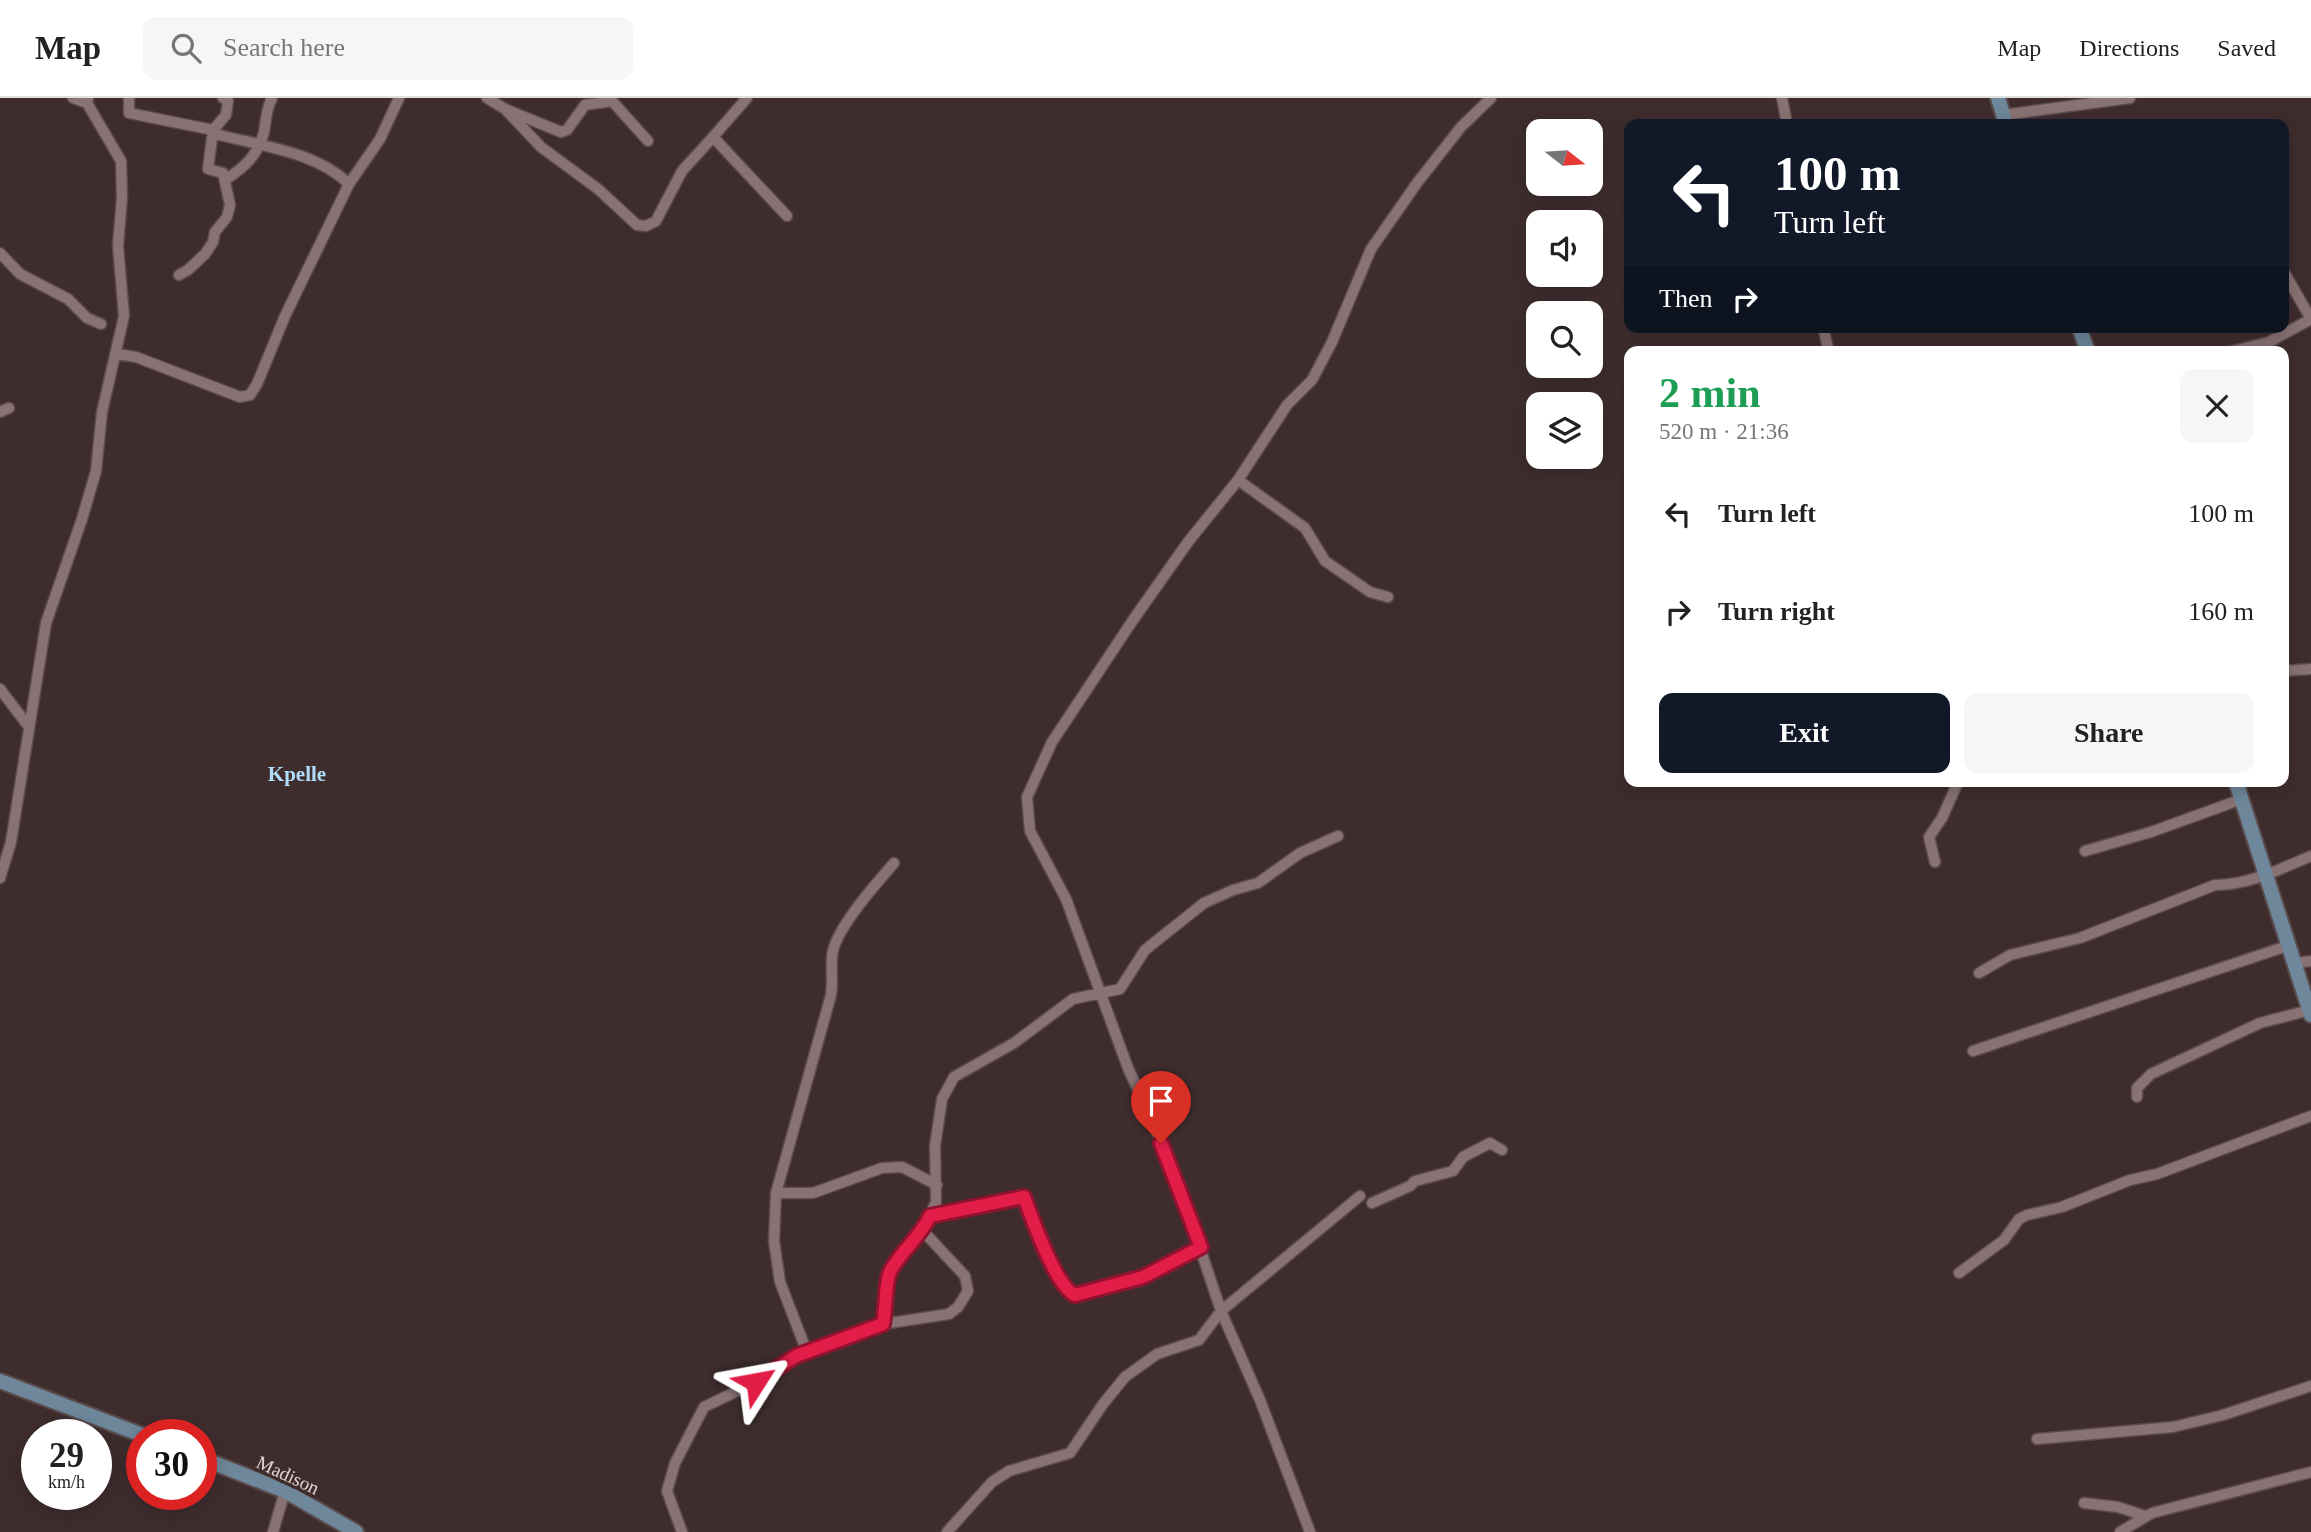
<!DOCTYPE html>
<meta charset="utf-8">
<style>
:root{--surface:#fff;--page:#f6f6f6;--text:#222;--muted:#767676;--line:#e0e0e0;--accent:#111827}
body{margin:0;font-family:"Times New Roman",serif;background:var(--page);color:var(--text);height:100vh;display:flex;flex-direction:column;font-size:26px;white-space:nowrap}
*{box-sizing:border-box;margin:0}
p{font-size:23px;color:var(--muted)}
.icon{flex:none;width:38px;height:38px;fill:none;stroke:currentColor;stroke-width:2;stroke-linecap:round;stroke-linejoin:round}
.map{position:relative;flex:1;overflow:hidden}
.panel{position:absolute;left:1624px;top:248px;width:665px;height:441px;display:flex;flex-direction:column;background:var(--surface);border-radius:14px;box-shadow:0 4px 18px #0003}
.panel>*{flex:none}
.top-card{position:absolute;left:1624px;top:21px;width:665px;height:214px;border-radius:14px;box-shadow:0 4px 18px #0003;background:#111827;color:#fff;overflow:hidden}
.needle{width:46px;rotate:107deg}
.buttons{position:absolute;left:1526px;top:21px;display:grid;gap:14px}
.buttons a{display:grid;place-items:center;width:77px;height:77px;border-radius:14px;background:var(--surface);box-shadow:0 4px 18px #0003;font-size:35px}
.speed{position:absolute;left:21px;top:1321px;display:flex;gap:14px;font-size:35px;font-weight:700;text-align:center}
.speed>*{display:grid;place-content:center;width:91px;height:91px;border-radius:50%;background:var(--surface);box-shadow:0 4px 18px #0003;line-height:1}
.speed small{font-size:18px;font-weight:400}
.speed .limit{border:10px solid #d22;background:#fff;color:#111}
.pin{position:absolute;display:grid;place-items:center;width:60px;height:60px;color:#fff;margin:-72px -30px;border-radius:50% 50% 50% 0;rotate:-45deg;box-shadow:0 0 7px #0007}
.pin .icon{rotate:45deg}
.me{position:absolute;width:77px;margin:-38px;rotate:56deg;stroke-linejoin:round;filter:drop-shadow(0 0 5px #0008)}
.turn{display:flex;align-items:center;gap:24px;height:147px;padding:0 35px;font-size:32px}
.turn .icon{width:91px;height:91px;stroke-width:2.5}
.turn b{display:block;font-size:49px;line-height:60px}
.then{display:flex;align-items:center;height:66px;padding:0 35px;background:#0003;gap:14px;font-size:26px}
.round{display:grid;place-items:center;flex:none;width:74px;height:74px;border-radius:14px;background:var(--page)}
.overview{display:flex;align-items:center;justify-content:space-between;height:119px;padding:0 35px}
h1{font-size:42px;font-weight:800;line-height:52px;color:#1e9e55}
.button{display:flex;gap:14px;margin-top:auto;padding:14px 35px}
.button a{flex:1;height:80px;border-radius:14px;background:var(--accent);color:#fff;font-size:28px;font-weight:800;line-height:80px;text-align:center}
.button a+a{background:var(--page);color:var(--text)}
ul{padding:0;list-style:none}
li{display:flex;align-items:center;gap:21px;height:98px;padding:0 35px}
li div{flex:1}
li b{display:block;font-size:26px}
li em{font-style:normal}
header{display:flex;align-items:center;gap:42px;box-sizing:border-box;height:98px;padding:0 35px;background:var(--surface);border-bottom:2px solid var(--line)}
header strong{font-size:33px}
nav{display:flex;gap:38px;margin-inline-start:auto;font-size:24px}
.search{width:490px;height:63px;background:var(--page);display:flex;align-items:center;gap:18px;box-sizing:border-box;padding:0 24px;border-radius:14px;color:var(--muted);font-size:26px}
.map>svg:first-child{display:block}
</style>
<header>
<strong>Map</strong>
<div class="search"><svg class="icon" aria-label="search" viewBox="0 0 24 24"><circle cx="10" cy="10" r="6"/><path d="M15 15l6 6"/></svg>Search here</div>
<nav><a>Map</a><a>Directions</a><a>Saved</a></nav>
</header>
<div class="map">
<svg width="2311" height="1434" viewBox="0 0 2311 1434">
<rect width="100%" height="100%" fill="#3f2d2e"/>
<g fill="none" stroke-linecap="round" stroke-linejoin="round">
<defs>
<path id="street" d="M73 0 87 5
M129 0V15L213 32 216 36C260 48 315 53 349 86
M487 0 505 11 561 34 567 32 585 7 612 3 648 43
M1782 0 1787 26
M505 11 541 49 598 91 637 127 646 128 656 123 682 73 713 39 787 118
M2003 17 2130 0
M713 39 747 0
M225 82C245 69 258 57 264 34 266 21 266 12 272 0
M0 155 20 176 68 201 87 220 101 226
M2284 174 2311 221
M179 177 188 172 205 156 213 144 215 134 227 119 230 107 223 75 208 71 213 32 226 17 228 3 223 0
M1823 229 1829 254
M2229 254 2269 244 2311 221
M117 256 136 259 240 299 250 297 257 286 285 218 349 86 380 41 399 0
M0 314 9 310
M1238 382 1305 430 1325 463 1370 494 1388 499
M2284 573 2311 571
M0 591 29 629
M2085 753 2151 734 2242 701
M1935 764 1929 739 1942 720 1958 684
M894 765C877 785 833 833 832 859 831 872 833 884 831 897L776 1095H813L882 1070 902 1069 937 1087
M0 780 11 744 46 525 82 421 96 373 102 314 124 218 118 148 122 99 121 63 87 5 88 0
M2296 865 2311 863
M1979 875 2010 857 2080 840 2215 787C2249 787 2280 771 2311 758
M1973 953 2290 847
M2137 999V990L2151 976 2260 925 2310 912
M776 1095 774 1143 780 1184 807 1254
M1372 1105 1410 1088 1415 1083 1453 1073 1463 1059 1490 1045 1502 1052
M930 1118 1024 1099C1032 1120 1056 1189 1075 1197L1143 1179 1201 1149
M1959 1175 2004 1142 2019 1121 2027 1117 2062 1109 2130 1082 2157 1076 2311 1018
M883 1226 949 1216 958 1209 968 1193 965 1178 923 1133
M2037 1341 2173 1329 2223 1317 2311 1288
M2084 1405 2118 1409 2145 1418
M273 1434 285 1393
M682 1434 667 1393 675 1365 704 1309 756 1284 796 1258 883 1226 887 1210 889 1174 923 1133 936 1104 935 1048 942 1001 954 979 1014 945 1073 901 1120 891 1145 852 1204 805 1233 792 1258 785 1300 755 1338 738
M947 1434 992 1384 1009 1373 1070 1355 1103 1306 1125 1279 1157 1256 1199 1242 1221 1213 1360 1098
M1310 1434 1260 1302 1221 1213 1174 1072 1128 970 1066 801 1030 733 1027 699 1052 644 1133 522 1188 444 1238 382 1287 307 1312 282 1332 244 1371 151 1417 85 1461 29 1491 0
M2120 1434 2152 1415 2311 1374"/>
<path id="secondary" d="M1998 0 2006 26
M2079 229 2088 254
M2236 684 2311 917
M0 1283 142 1337
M201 1360 285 1393 356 1434"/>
</defs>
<use href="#street" stroke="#5a4b4c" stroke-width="13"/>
<use href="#secondary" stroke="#5a4b4c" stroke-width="18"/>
<use href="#street" stroke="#887274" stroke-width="10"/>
<use href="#secondary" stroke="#6e879b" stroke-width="14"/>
</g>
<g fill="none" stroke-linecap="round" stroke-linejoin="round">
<defs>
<path id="route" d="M756 1284 796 1258 883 1226C886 1212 885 1182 891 1172 902 1152 920 1139 930 1118L1024 1099C1032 1120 1056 1189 1075 1197L1143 1179 1201 1149 1161 1045"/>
</defs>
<use href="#route" stroke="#92132f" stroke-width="18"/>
<use href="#route" stroke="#e11d48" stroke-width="12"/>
</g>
<g text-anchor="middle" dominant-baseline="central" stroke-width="7" stroke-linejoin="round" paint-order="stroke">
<g font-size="19" fill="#e1d5d6" stroke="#3f2d2e">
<text transform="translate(288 1377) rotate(25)">Madison</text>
</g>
<g font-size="21" font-weight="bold" fill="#b0ddf8" stroke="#3f2d2e">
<text x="297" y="676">Kpelle</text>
</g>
</g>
</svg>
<div class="buttons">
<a><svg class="needle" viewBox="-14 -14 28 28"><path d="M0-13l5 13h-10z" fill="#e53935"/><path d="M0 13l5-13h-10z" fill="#767676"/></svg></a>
<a><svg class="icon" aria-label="sound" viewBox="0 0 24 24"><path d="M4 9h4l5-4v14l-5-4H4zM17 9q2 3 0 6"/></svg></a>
<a><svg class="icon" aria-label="search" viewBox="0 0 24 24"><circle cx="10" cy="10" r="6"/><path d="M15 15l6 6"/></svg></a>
<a><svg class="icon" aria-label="layers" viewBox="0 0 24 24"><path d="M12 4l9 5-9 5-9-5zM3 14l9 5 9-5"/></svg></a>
</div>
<div class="speed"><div>29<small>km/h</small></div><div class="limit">30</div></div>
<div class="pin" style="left:1161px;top:1045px;background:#d93025"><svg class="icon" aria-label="arrive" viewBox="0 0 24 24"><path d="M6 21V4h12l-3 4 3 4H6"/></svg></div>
<svg class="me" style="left:756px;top:1284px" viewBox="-20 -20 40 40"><path d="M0-17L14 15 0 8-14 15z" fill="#e11d48" stroke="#fff" stroke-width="4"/></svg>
<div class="top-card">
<div class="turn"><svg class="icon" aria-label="left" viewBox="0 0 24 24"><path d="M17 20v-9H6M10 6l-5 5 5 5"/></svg><div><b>100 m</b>Turn left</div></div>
<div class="then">Then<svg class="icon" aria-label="right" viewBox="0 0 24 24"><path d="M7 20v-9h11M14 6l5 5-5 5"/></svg></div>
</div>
<section class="panel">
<div class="overview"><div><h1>2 min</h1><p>520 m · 21:36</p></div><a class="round"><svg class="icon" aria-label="close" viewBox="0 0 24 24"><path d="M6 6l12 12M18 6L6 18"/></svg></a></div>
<ul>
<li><svg class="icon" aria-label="left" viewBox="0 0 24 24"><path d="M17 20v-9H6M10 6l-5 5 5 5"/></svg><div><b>Turn left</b></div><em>100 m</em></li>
<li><svg class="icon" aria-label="right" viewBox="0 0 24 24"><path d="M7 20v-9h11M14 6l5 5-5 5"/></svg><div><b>Turn right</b></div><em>160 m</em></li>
</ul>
<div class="button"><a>Exit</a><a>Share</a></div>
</section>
</div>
